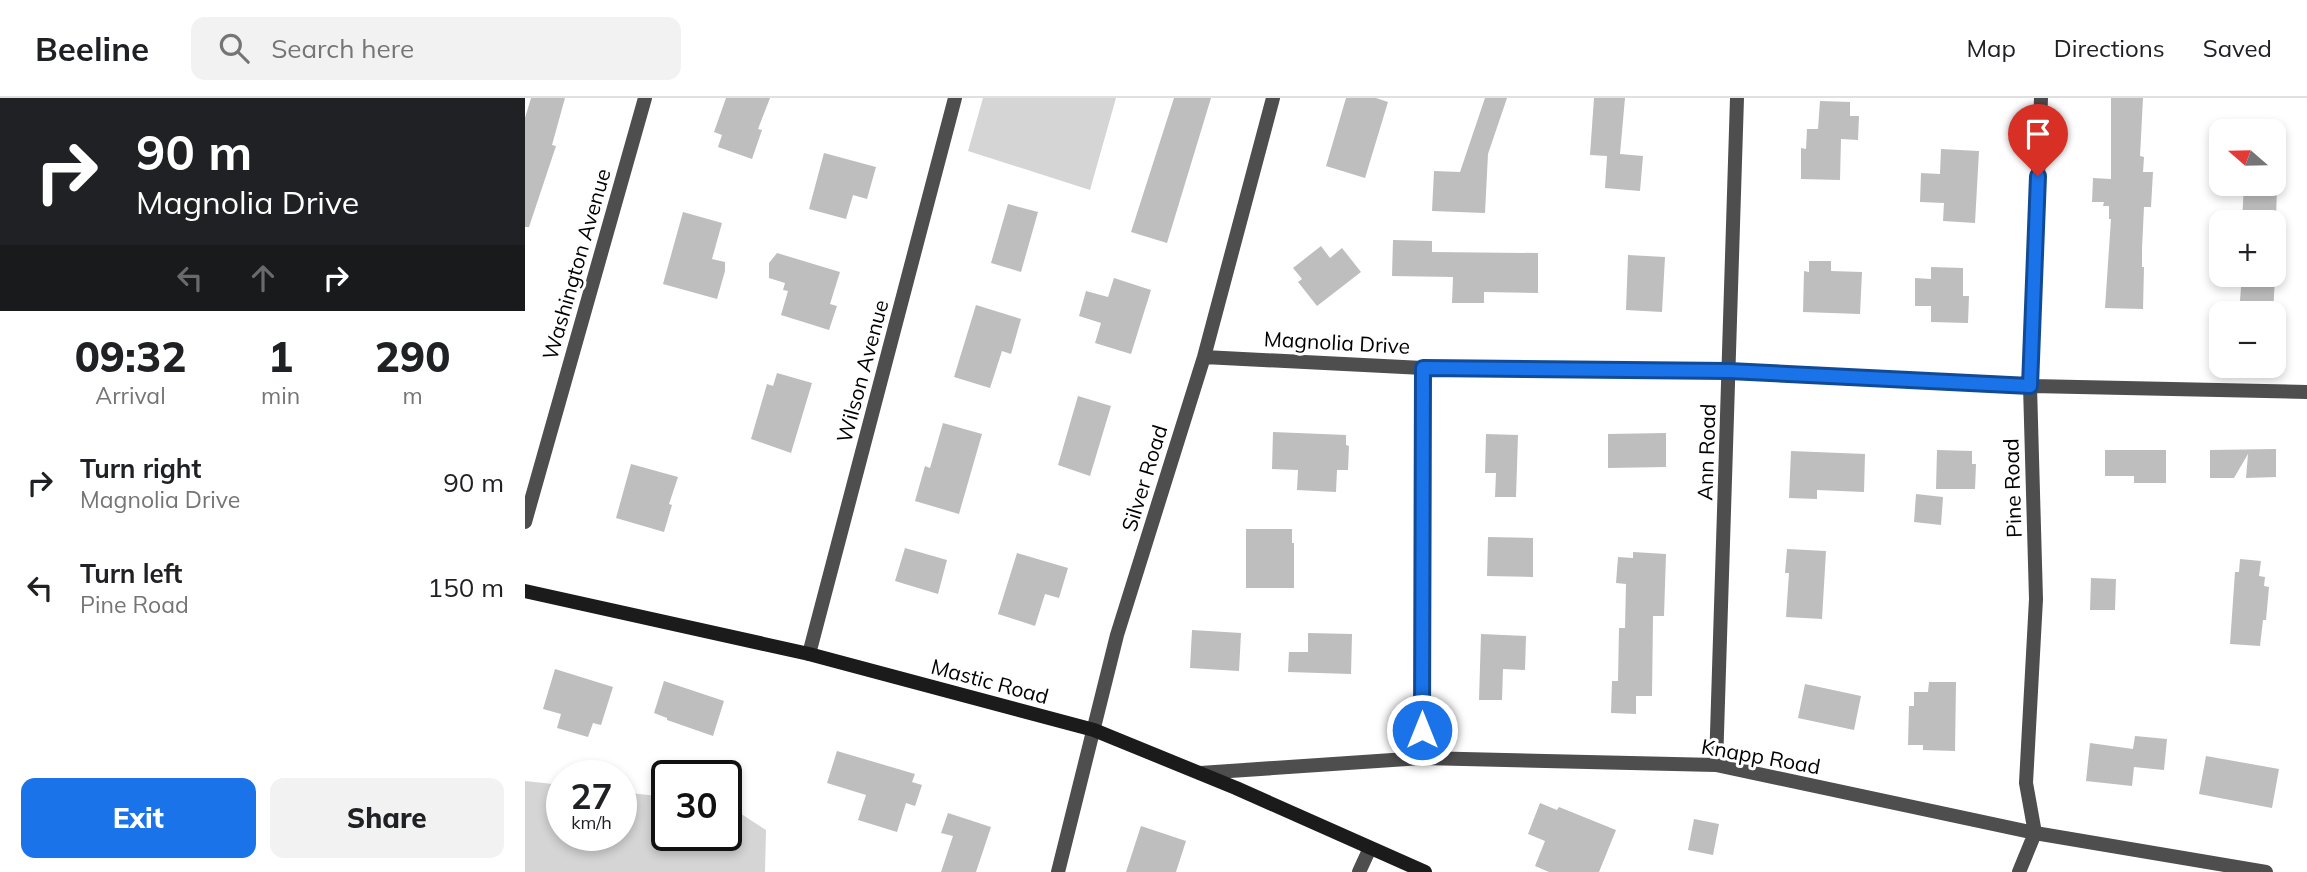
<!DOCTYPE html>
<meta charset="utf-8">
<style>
:root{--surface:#fff;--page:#f2f2f2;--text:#202124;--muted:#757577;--line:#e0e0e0;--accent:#1a73e8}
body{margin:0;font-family:Mulish,sans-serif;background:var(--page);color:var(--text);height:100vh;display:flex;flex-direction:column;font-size:26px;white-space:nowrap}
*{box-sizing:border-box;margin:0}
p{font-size:23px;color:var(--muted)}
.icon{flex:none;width:38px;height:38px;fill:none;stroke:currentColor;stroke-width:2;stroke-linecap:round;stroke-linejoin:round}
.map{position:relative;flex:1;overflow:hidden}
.details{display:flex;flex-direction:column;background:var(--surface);width:525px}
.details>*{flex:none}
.top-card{background:#202124;color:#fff;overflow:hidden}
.needle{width:46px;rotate:290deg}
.fabs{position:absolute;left:1684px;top:21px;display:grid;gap:14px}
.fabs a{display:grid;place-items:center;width:77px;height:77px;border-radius:14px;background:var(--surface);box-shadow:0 4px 10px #0003;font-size:35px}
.speed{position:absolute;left:21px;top:662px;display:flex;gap:14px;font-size:35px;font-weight:700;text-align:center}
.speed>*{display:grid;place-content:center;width:91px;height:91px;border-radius:50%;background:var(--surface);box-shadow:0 4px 10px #0003;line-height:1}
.speed small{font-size:18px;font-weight:400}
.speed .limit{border:4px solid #111;border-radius:10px;background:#fff;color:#111}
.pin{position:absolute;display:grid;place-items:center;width:60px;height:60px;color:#fff;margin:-72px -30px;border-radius:50% 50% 50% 0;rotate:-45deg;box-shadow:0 0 7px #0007}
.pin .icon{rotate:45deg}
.me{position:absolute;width:77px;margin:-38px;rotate:0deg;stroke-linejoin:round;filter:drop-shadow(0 0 5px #0008)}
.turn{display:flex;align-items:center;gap:24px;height:147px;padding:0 21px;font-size:32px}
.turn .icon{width:91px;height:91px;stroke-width:2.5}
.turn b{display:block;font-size:49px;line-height:60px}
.lanes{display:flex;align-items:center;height:66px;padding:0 21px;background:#0003;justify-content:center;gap:35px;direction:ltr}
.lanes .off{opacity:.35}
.eta{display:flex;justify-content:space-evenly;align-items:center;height:119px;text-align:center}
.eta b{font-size:42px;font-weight:800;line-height:49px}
.action{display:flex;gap:14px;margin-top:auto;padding:14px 21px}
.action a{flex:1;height:80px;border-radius:14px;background:var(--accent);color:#fff;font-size:28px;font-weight:800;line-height:80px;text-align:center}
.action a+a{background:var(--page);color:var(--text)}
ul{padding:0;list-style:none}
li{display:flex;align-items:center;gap:21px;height:105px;padding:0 21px}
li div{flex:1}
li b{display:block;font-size:26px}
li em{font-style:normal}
header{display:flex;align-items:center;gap:42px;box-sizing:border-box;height:98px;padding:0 35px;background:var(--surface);border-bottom:2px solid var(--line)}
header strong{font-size:33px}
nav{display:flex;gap:38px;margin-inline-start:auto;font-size:24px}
.search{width:490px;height:63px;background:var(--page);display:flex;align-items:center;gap:18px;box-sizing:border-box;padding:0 24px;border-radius:14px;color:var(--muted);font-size:26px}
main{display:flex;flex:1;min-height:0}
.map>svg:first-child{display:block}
</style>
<header>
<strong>Beeline</strong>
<div class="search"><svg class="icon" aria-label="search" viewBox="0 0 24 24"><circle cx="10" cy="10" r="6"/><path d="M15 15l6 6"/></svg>Search here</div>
<nav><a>Map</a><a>Directions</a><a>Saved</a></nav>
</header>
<main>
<section class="details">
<div class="top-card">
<div class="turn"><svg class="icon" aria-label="right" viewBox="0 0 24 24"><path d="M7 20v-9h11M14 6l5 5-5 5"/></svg><div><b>90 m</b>Magnolia Drive</div></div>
<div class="lanes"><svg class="icon off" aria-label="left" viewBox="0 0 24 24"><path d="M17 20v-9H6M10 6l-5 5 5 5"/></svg><svg class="icon off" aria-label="ahead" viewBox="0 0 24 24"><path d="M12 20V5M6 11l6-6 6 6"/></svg><svg class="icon" aria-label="right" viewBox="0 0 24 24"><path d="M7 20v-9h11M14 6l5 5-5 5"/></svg></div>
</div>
<div class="eta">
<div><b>09:32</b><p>Arrival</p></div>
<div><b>1</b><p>min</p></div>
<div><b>290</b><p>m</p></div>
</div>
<ul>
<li><svg class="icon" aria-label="right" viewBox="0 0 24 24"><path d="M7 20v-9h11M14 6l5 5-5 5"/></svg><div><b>Turn right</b><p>Magnolia Drive</p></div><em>90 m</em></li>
<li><svg class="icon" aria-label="left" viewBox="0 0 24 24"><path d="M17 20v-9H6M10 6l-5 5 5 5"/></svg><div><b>Turn left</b><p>Pine Road</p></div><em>150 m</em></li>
</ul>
<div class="action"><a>Exit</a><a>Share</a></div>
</section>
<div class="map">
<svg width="1782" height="774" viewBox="0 0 1782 774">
<rect width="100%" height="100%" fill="#fff"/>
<path fill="#d5d5d5" d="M458 0H591L565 92 443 53Z
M0 683 37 687V737H96V694L142 699V737H201V706L241 732 240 774H0Z"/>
<path fill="#bebebe" d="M6 0H40L27 47 31 48 4 129H0V20Z
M201 0H245L233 31 237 32 227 61 193 49 197 37 189 34Z
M649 0H686L642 145 606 134Z
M821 0H851L863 4 840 80 801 68Z
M960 0H982L963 56 960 115 907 113 909 73 935 74Z
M1069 0H1100L1095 56 1118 58 1115 93 1080 90 1082 58 1065 57Z
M1586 0H1618L1615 58 1619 59 1618 74H1628L1626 109H1619L1617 151V169H1619L1618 211 1580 210 1586 121H1584V108H1578L1579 104H1567L1568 80 1586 81Z
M1295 3 1325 4V18H1334L1333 42 1316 41 1315 82 1276 81V50L1281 51 1282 31H1293Z
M1416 51 1454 53 1450 125 1418 123 1419 105 1395 104 1396 75 1415 76Z
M299 55 351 69 342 101 328 97 321 121 284 111Z
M1719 86H1752L1751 124H1717Z
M483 106 513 114 496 174 466 165Z
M158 114 197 125 187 161 200 164V173L192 201 138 186Z
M868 142 907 143V154L1013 155V195L959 194V205H927L928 179 867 178Z
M796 148 805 160 817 150 836 174 792 208 773 184 777 181 768 170Z
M252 155 315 174 305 206 312 208 304 232 256 217 263 193 258 192 260 185 244 180V165Z
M1103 157 1140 159 1137 214 1101 212Z
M1284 163H1306V173L1337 174 1335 216 1278 214 1279 173 1284 174Z
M1406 169 1438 170V198H1444L1443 225 1406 224V208H1390V180L1406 181Z
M1717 177H1740V180H1750L1748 215H1714Z
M589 180 626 192 606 256 570 245 576 225 554 218 561 193 583 199Z
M451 207 496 221 486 256 477 253 465 290 429 279Z
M252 275 287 285 266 355 226 341 242 286 248 288Z
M553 298 586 308 565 378 533 367Z
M418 325 457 336 434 416 390 403 400 368 405 370Z
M748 334 821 337V347L824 348 823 372H812L811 394 772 392 773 372 747 371Z
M1141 335V369L1083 370V336Z
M961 336 993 337 991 399H970L971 375H960Z
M1751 351V379L1721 380 1723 356 1709 380H1685V352Z
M1412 352 1447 353V366H1451L1450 391H1411Z
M1580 352H1641V385H1609V378H1580Z
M1266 353 1340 356 1339 394 1292 392V401L1264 400Z
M106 366 153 379 144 406 147 407 139 434 91 420Z
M1391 396 1418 399 1416 427 1389 424Z
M721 431H767V445H769V490H721Z
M963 439 1008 440V479L962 478Z
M380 450 422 462 413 496 370 483Z
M1262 451 1301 453 1297 521 1261 519 1264 475H1260Z
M1108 454 1141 456 1139 518H1128L1127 598H1111V616L1086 615 1087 583H1093L1094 530H1100L1101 486 1091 485 1093 459 1108 460Z
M492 455 543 470 534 500 520 496 510 528 473 516Z
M1715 461 1736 463 1734 478 1740 479 1739 488 1744 489 1741 522H1738L1735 548 1705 546 1710 474H1714Z
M1566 480 1591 481 1590 512H1565Z
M667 532 716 535 714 573 665 570Z
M783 535 827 536 826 576 763 574 764 554H783Z
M956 536 1001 538 1000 572 978 571 977 602H954Z
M30 571 88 589 76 627 68 625 63 639 32 630 36 616 18 611Z
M139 583 199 603 188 638 142 622V620L129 615Z
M1404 584H1431L1430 653 1398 652V647H1383L1384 608H1389V594H1403Z
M1280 586 1336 598 1329 632 1273 620Z
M1610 638 1642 641 1639 672 1609 669 1607 688 1561 683 1565 645 1608 651Z
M312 653 390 676 387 684 397 687 390 708 381 705 372 734 333 722 341 697 302 685Z
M1681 658 1754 671 1747 710 1674 696Z
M1015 705 1032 712 1034 709 1091 732 1074 774H1024L1010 768 1020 743 1003 736Z
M423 715 466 729 451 774H416L428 738 416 735Z
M1169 721 1194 726 1188 757 1163 752Z
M616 728 661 743 651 774H601Z"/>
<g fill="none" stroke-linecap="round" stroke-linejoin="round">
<path stroke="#4e4e4e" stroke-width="14" d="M679 259 898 270 1204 273 1505 288 1782 294
M0 424 120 0
M284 556 430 0
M897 660 898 270
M1191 667 1212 0
M675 675 897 660 1191 667 1510 735 1741 774
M533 774 592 537 679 259 748 0
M834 774 845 750
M1494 774 1510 735 1501 685 1511 501 1505 288 1516 0"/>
<path stroke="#1b1b1b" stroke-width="14" d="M0 493 284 556 569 632 711 690 900 774"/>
</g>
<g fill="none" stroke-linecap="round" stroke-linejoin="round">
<defs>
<path id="route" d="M897 632 898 270 1204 273 1505 288 1513 78"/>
</defs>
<use href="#route" stroke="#114b97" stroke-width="18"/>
<use href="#route" stroke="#1a73e8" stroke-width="12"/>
</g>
<g text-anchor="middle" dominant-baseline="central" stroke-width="6" stroke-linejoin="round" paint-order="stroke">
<g font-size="21" fill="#000" stroke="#fff">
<text transform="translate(51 166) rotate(-74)">Washington Avenue</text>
<text transform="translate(812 244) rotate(3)">Magnolia Drive</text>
<text transform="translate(337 273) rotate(-75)">Wilson Avenue</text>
<text transform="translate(1181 354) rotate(-88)">Ann Road</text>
<text transform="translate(619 380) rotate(-73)">Silver Road</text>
<text transform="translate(1487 390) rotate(-92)">Pine Road</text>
<text transform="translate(465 583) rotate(15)">Mastic Road</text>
<text transform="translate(1236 658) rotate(10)">Knapp Road</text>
</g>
</g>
</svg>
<div class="fabs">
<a><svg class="needle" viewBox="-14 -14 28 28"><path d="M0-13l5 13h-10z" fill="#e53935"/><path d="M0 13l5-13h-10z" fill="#757577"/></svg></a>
<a>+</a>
<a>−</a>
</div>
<div class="speed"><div>27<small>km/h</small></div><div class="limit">30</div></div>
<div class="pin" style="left:1513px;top:78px;background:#d93025"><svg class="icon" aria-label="arrive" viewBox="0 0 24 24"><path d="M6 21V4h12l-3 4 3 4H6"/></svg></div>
<svg class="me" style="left:897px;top:632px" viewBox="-20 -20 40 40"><circle r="17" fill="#1a73e8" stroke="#fff" stroke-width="3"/><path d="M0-11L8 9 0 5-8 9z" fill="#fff"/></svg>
</div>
</main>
